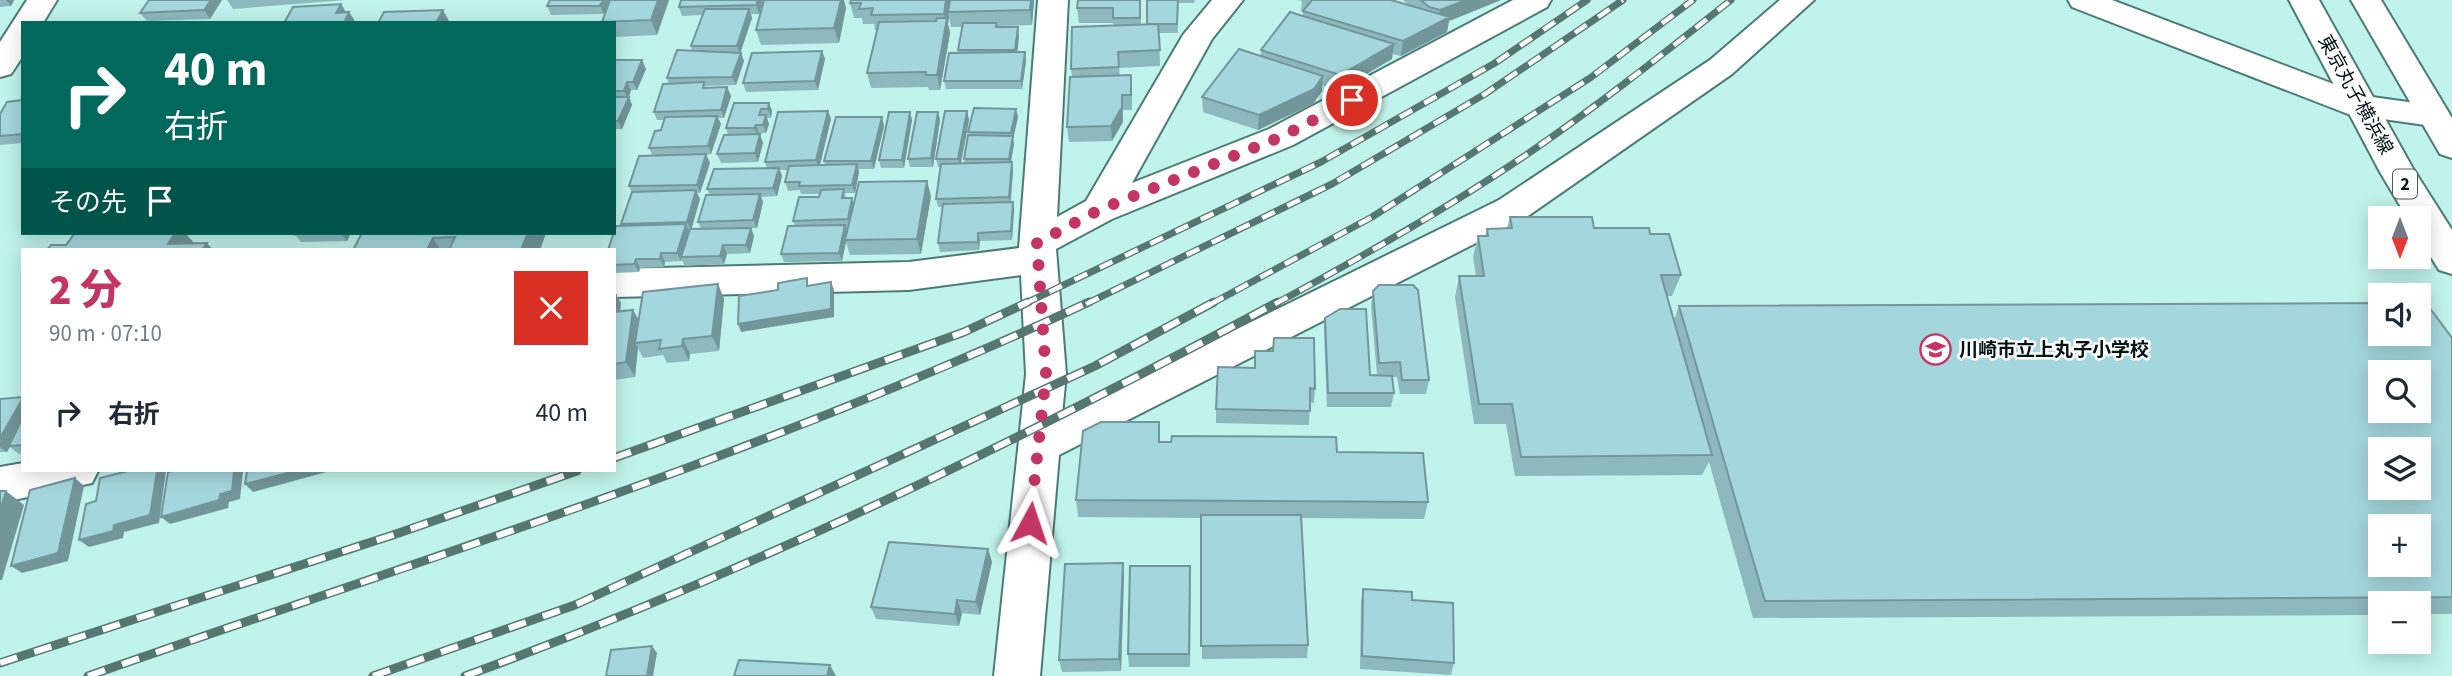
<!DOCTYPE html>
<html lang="ja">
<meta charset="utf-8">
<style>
:root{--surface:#fff;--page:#f2f2f3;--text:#1f2937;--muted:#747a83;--accent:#c23565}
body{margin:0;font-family:"Source Sans 3","Noto Sans JP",sans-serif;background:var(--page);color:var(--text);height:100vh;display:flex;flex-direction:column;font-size:26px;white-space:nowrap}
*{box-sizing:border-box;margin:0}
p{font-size:23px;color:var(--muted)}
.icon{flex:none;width:38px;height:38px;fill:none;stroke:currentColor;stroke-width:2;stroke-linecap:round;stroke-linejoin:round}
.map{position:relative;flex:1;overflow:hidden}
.panel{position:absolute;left:21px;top:248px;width:595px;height:224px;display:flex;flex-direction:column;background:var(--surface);border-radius:0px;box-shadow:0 4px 18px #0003}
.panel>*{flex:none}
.top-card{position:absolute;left:21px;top:21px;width:595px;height:214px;border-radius:0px;box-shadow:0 4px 18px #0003;background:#00695c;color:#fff;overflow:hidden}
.needle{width:46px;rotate:180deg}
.fabs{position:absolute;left:2368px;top:206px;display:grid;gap:14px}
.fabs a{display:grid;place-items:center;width:63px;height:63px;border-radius:0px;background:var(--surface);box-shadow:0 4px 18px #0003;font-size:35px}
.pin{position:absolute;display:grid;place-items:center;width:60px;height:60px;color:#fff;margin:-30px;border:4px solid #fff;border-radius:50%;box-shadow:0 2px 7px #0007}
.me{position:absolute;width:77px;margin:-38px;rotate:5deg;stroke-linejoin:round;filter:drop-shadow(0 0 5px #0008)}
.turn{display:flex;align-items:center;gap:24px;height:147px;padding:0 28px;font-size:32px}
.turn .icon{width:91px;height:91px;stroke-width:2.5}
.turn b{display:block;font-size:49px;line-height:60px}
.then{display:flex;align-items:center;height:66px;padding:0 28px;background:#0003;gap:14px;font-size:26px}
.round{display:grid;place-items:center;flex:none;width:74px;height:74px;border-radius:0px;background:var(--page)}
.head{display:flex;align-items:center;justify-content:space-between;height:119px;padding:0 28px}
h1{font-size:42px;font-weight:800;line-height:52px;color:var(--accent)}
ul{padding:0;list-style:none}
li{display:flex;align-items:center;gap:21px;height:91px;padding:0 28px}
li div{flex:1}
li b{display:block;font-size:26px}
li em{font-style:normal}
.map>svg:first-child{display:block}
</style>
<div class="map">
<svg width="2452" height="676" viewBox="0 0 2452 676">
<rect width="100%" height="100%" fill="#c0f3eb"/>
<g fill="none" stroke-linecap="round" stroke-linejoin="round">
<defs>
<path id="minor" d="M27 0H57L43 23H23V56L11 74 0 77V42Z
M1038 0H1068L1057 217 1086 201 1183 35 1212 0H1243L1212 39 1132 183 1269 129 1513 0H1551L1547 7 1293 145 1112 219 1056 249 1066 374 1062 415 1499 200 1710 60 1780 0H1814L1732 74 1525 218 1059 455 1040 676H994L1026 374 1021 275 909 290 614 297V269L909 262 1019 248Z
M2068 0H2112L2365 96 2444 107 2449 115 2444 123 2432 126 2348 114 2072 7Z
M23 463V471H98L92 483 0 503V467Z"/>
<path id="major" d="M2289 0H2319L2412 167 2452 230V274L2439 270 2418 236V219H2408L2380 172Z
M2351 0H2381L2452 118V158L2440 154Z"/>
</defs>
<use href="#minor" stroke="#4c7b75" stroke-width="4"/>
<use href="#major" stroke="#4c7b75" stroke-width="4"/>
<use href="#minor" fill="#fff" fill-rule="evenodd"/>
<use href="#major" fill="#fff" fill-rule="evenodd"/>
<defs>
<path id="rail-far1" d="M1024 304 1321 162 1495 63 1587 0
M1086 304 1332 184 1485 94 1623 0
M1211 304 1372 217 1590 78 1693 0
M1275 304C1360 258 1443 211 1523 157 1595 108 1663 54 1731 0"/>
<path id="rail" d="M614 458 964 332 1028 302
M0 663 393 535 577 471
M88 676C424 559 767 453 1089 302
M373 676 575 605 1095 366 1214 302
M465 676C745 574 1016 443 1278 302"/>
</defs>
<use href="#rail-far1" stroke="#567671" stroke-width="7"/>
<use href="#rail" stroke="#567671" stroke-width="9"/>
<use href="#rail-far1" stroke="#fff" stroke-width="4.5" stroke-dasharray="14" stroke-linecap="butt"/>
<use href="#rail" stroke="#fff" stroke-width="6" stroke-dasharray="18" stroke-linecap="butt"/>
</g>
<path fill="#8db9be" d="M0 0H14L11 6 0 7Z
M222 0 210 19 147 21 140 13Z
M227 0H345L233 9Z
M610 0 604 14 551 15 547 6Z
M610 0H669L657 35 614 37V23H602V22Z
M763 0 759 14H751L752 18 740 53 744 61 736 85 705 86 706 88 727 87 731 96 724 118H718L721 124 711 154 706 155 710 163 700 193H697L700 199 691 229H701L698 222 710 195 707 189 767 168 765 162 831 119 820 165H825L824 161 882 117 884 126 874 169H858L859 172 855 193H845L846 198 854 204 931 196 921 254 850 255 846 242 842 261 784 262 781 254 795 226 793 221 819 197 820 194H801L800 190 788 191 785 182 788 170H780L782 176 777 196 761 197 763 202 757 228H751L754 236 750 253 727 254 724 264 685 266 681 259V261L665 262 664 267 640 268 639 272 614 273V250L622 226 621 224 632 193 629 186 653 156 649 148 661 130 664 120H657L654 112 669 84 667 78 692 50 691 46 702 15 682 16 679 7Z
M851 0H1034L1032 25 997 26V27L1019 36 1017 52H1025L1026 61 1022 89H946L944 81 958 53 962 27H951L949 18 948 24 950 33 940 90H929L928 87 871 88 867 73 877 30H875L874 24H863L862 18H854L850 3Z
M1078 0H1141V24H1147V0H1195L1194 3H1178V33H1159L1160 66 1119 68 1120 76 1132 90V110H1123V122L1112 141 1069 142 1067 127 1072 77 1071 69 1113 26V23H1079L1077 8Z
M1297 0H1391L1409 5 1403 0H1501L1449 21 1447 32 1401 56 1392 54V59L1339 90 1322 85V91L1313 104 1258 130 1203 112 1202 97 1261 56V50L1303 16V12L1301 11 1302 1Z
M846 8 839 43 761 45 756 30Z
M822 51 825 59 818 90 746 92 743 83Z
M614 60H642L646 69 637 90H631L629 97 632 105 622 129H614Z
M23 100V143L0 145V114Z
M769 103 772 111 771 118H767L769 124 766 133H759L758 134 763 143 758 162 721 163 717 154 728 135 726 128Z
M1016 109 1018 117 1013 139 1014 144 1011 162 1013 171 1011 202H1013L1014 210 1012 240 980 241 979 250 940 252 938 243 942 207H938L936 199 940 167H938L936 159 967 111 969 120 961 164H965L964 159 969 135 968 132Z
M910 112 912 120 904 168H881L879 160Z
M938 112 940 120 933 167H910L908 159Z
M1510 217 1594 228 1650 234 1681 275 1672 296H1667L1674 320 1679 306 2452 338V614H2418V604H2380V615L1753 618 1709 462 1702 475 1515 476 1506 424H1474L1455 297 1459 276H1476L1473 257 1478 236H1485L1487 229 1507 228Z
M291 233H351L347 241 301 242 296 236H294Z
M362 233H546L540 250H353Z
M718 284 724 299 719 351 690 354 689 361 667 363 663 355 643 358 638 348 635 377 614 380V295L621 303 620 311 633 310 639 321Z
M1373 291 1429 380 1426 394H1400L1397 377H1392L1394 393 1391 407H1327L1324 332 1325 318 1370 375H1377L1371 306Z
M1255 351 1315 389 1314 403 1310 402 1309 425 1216 423V409L1255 368Z
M23 397V454H19L10 447 7 452H0V399Z
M1160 442 1337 452 1428 502 1424 519 1301 518 1308 645 1307 658 1202 659 1201 518 1078 517 1076 500Z
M988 549 992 562 980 615 962 613 959 626 876 619 871 607Z
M1123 563 1124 576 1121 671 1062 672 1059 660Z
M1191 579 1190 667H1129L1128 654Z
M1363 589 1454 663 1451 675 1360 669 1361 601Z"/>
<path fill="#73969b" d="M6 0H14L11 6Z
M211 0H222L210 19 204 10Z
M603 0H610L604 14 600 6Z
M658 0H669L657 35 651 20Z
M758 0H763L759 14 756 5Z
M841 0H844L846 8 839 43 834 28Z
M946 0H951L948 12 949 18 948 24 950 33 940 90 937 75 946 24 944 14Z
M1031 0H1034L1032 25 1030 10Z
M1466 0H1501L1449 21 1447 32 1401 56 1403 41 1438 23 1440 10Z
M341 4 346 12 336 13Z
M749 9 752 18 740 54 737 46Z
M443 10 450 23H436Z
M349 12 355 21 354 23H344Z
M1018 27 1019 36 1017 58 1015 50Z
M1394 44 1392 59 1339 90 1340 75Z
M822 51 825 59 818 90 815 81Z
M1025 52 1026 61 1022 89 1021 81Z
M741 53 744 61 736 85 732 77Z
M642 60 646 69 637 90 633 82Z
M1323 76 1322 91 1313 104 1258 130 1259 115Z
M627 82 631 90 628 99 624 91Z
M727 87 731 96 724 118 721 110Z
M1122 95 1123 122 1112 141 1111 126Z
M629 97 632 105 622 129 618 121Z
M769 103 772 111 771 118 768 109Z
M1016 109 1018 117 1013 139 1014 144 1010 168 1009 159 1012 139 1011 133Z
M828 111 831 119 819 169 816 160Z
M967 111 969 120 960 167 958 159Z
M910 112 912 120 904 168 902 160Z
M938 112 940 120 933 167 931 158Z
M766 115 769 124 766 133 763 125Z
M717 116 721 124 711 154 708 146Z
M882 117 884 126 874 169 871 161Z
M756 125 759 133 758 137 754 128Z
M760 134 763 143 758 162 755 153Z
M706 154 710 163 700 193 697 185Z
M1012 162 1013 171 1010 205 1009 197Z
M857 164 859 172 855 193 852 185Z
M779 168 782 176 777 196 773 188Z
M927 181 931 196 921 254 917 239Z
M696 190 700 199 691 231 687 222Z
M760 194 763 202 757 228 753 220Z
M852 198 854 206 850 228 848 219Z
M1013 202 1014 210 1012 240 1011 231Z
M686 224 689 232 681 261 677 253Z
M845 225 848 233 845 240 846 242 842 261 839 253Z
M751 228 754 236 750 253 746 245Z
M175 233H185L196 245 168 244Z
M340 233H351L347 241Z
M528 233H546L540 250H521Z
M978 233 980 241 979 250 978 242Z
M433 238 441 250H427Z
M207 243 213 250H202Z
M723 245 727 254 724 264 720 256Z
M661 253 665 262 664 267 660 259Z
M636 259 640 268 639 272 634 264Z
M831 282 834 290V317L741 332 738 324Z
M718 284 724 299 719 351 712 336Z
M616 295 621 303 619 320 614 312Z
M633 310 641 324 635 343 638 348 635 377 626 362Z
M683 339 690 354 689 361 682 346Z
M23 398V423L7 452 0 447V438Z
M157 471H166L159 523 124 532 123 538 89 547 79 540 114 525Z
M234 471H243L240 499 229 502 228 508 170 524 161 517 220 494Z
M295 471H330L253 492 245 484Z
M75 478 84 486 68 561 22 573 11 566Z
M6 491 24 505 2 580H0V511Z
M988 549 992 562 980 615 976 602Z
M1123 563 1124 576 1121 671 1119 659Z
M957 600 962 613 959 626 955 614Z
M652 646 657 653 653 676H647Z
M830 665 836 676H827Z"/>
<path fill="#a4d7dd" stroke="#73969b" stroke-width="2" fill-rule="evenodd" d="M149 0H211L204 10 140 13Z
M550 0H603L600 6H547Z
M610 0H658L651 20 602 22Z
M681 0H758L756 5 679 7Z
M764 0H841L834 28 756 30Z
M851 0H946L944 14 871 15 873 8 859 9 861 3H850Z
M950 0H1031L1030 10 948 12Z
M1078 0H1140V18H1113V8H1077Z
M1147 0H1178L1177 24H1147Z
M1312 0H1391L1450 17 1403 41 1303 11Z
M1421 0H1466L1440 10 1429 7Z
M341 4 336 13 349 12 344 23H284L293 7Z
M705 9H749L737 46H691Z
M443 10 436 23H378L384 12Z
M1290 12 1394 44 1340 75 1261 50Z
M937 18H947L937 75H926V72L867 73 879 22 936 21Z
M963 23H996V27H1018L1015 50H958Z
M1158 24 1160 50 1118 52 1119 67 1071 69 1072 27Z
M1239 49 1323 76 1314 89 1259 115 1202 97Z
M677 50 741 53 732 77 667 78Z
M822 51 815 81 743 83 752 53Z
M1025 52 1021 81H944L949 53Z
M614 60H642L633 82H627L624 91H614Z
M1131 75V95H1122V107L1111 126 1067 127 1070 77Z
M704 82 703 88 727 87 721 110 654 112 663 84Z
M614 97H629L618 121H614Z
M23 100V134L0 136V114L7 102Z
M734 103H769L768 109H761L759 115H766L763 125H756L754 128H726Z
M974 108 1016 109 1011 133 968 132Z
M828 111 816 160 765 162 778 112Z
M945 111H967L958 159H936Z
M889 112H910L902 160H879Z
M917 112H938L931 158 908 159Z
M717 116 708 146 649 148 655 131 661 130 665 117Z
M836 117H882L871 161H824Z
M760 134 755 153 717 154 724 135Z
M968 135 1013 136 1009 159H964Z
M706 154 697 185 629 186 639 156Z
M1012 162 1009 197 936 199 941 164Z
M857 164 852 185 799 186 800 182H785L789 166Z
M779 168 773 188 707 189 714 169Z
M927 181 917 239 845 240 859 182Z
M844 189 842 198H852L848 219 793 221 799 197H819L821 190Z
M696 190 687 222 621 224 632 192Z
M760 194 753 220 698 222 706 195Z
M1013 202 1011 231 978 233V242L938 243 943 204Z
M1510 217H1592L1594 228H1649L1650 234H1669L1681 275H1661L1712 455 1521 457 1512 404H1479L1459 276H1484L1478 236H1488L1487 229 1512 228Z
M686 224 677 253H661L660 259H636L634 264 614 265V250H608L616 226Z
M845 225 839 253 781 254 788 226Z
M751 228 746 245H723L720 256 681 257 690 229Z
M75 233H175L168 244 207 243 202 250H47L51 245H66Z
M362 233H528L521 250H449L455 237 433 238 427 250H353Z
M807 278V286L831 282V309L738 324 739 296 778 290V283Z
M718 284 712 336 683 339 682 346 659 349 661 340 635 343 643 292Z
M1379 285H1413L1418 290 1429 380H1402L1400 362 1379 363 1373 291Z
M614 295H616L614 311Z
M2380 303V334H2418V303H2426L2452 338V597L1765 601 1679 306ZM2380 373H2418V411H2380ZM2380 450H2418V488H2380ZM2380 527H2418V565H2380Z
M1340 309H1366L1370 375 1392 376 1394 393H1328L1325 318Z
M633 310 626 362 614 364V312Z
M1274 338H1314L1315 389 1310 388V411L1216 409 1218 367 1255 368V351H1273Z
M23 397V398L0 438V399Z
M23 417V445L9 446Z
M1101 422H1159V442H1171L1172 436 1336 437 1337 452 1423 453 1428 502 1076 500 1083 431Z
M128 471H157L150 515 114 525 113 531 79 540 86 504 96 501 100 478Z
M172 471H234L232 491 220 494 219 500 161 517 168 472Z
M247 471H295L245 484Z
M75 478 58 553 11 566 30 490Z
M0 491H6L0 511Z
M1201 515H1301L1308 645 1201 646Z
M889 542 988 549 976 602 957 600 955 614 871 607Z
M1123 563 1119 659 1059 660 1065 564Z
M1130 566H1190L1189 654H1128Z
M1363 589 1412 592V600L1453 603 1454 663 1362 656Z
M652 646 647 676H606L611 650Z
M739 660 830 665 827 676H734Z"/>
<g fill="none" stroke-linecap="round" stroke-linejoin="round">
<path stroke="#c23565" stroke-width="12" stroke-dasharray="0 21.6" d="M1030 523 1046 374 1037 243 1099 210 1281 137 1352 100"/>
</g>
<defs>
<symbol id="school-ring" viewBox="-11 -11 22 22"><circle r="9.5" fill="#fff" stroke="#c23565" stroke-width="1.5"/><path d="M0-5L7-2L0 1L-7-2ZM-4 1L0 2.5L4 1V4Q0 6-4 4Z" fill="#c23565"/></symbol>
</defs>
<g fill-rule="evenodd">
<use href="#school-ring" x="1918" y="332" width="35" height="35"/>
</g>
<g text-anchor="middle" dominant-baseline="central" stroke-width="5" stroke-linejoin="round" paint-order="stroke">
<rect fill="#fff" stroke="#4e5a58" stroke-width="2" x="2393" y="169.5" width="24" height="29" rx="5"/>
<g font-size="18" font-weight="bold" fill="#021311">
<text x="2405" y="184">2</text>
</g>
<g font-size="19" fill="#021311" stroke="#fff">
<text transform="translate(2355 95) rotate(61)">東京丸子横浜線</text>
</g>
<g font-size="19" font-weight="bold" fill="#021311" stroke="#fff" text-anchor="start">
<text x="1959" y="350">川崎市立上丸子小学校</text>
</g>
</g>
</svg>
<div class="fabs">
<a><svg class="needle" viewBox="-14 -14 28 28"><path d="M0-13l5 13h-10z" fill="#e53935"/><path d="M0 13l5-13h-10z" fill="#747a83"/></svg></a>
<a><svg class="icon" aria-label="sound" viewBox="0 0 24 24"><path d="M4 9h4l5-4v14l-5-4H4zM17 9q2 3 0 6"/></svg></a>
<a><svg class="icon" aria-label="search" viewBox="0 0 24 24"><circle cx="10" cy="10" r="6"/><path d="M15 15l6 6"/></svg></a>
<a><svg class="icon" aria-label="layers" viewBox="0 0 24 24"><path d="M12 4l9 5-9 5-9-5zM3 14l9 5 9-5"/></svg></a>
<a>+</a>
<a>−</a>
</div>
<div class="pin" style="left:1352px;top:100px;background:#d93025"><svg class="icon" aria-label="arrive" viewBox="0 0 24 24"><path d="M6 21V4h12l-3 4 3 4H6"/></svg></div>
<svg class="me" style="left:1030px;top:523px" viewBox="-20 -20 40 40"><path d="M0-17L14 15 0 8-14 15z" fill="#c23565" stroke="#fff" stroke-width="4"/></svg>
<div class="top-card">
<div class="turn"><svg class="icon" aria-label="right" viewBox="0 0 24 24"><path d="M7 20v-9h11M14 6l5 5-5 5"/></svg><div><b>40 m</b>右折</div></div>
<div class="then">その先<svg class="icon" aria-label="arrive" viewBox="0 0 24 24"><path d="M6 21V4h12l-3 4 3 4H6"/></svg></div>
</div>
<section class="panel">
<div class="head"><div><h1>2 分</h1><p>90 m · 07:10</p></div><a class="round" style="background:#d93025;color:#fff"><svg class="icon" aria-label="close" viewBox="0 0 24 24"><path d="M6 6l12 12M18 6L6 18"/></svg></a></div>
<ul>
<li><svg class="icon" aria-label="right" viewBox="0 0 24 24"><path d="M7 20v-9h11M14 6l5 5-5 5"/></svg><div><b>右折</b></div><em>40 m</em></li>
</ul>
</section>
</div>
